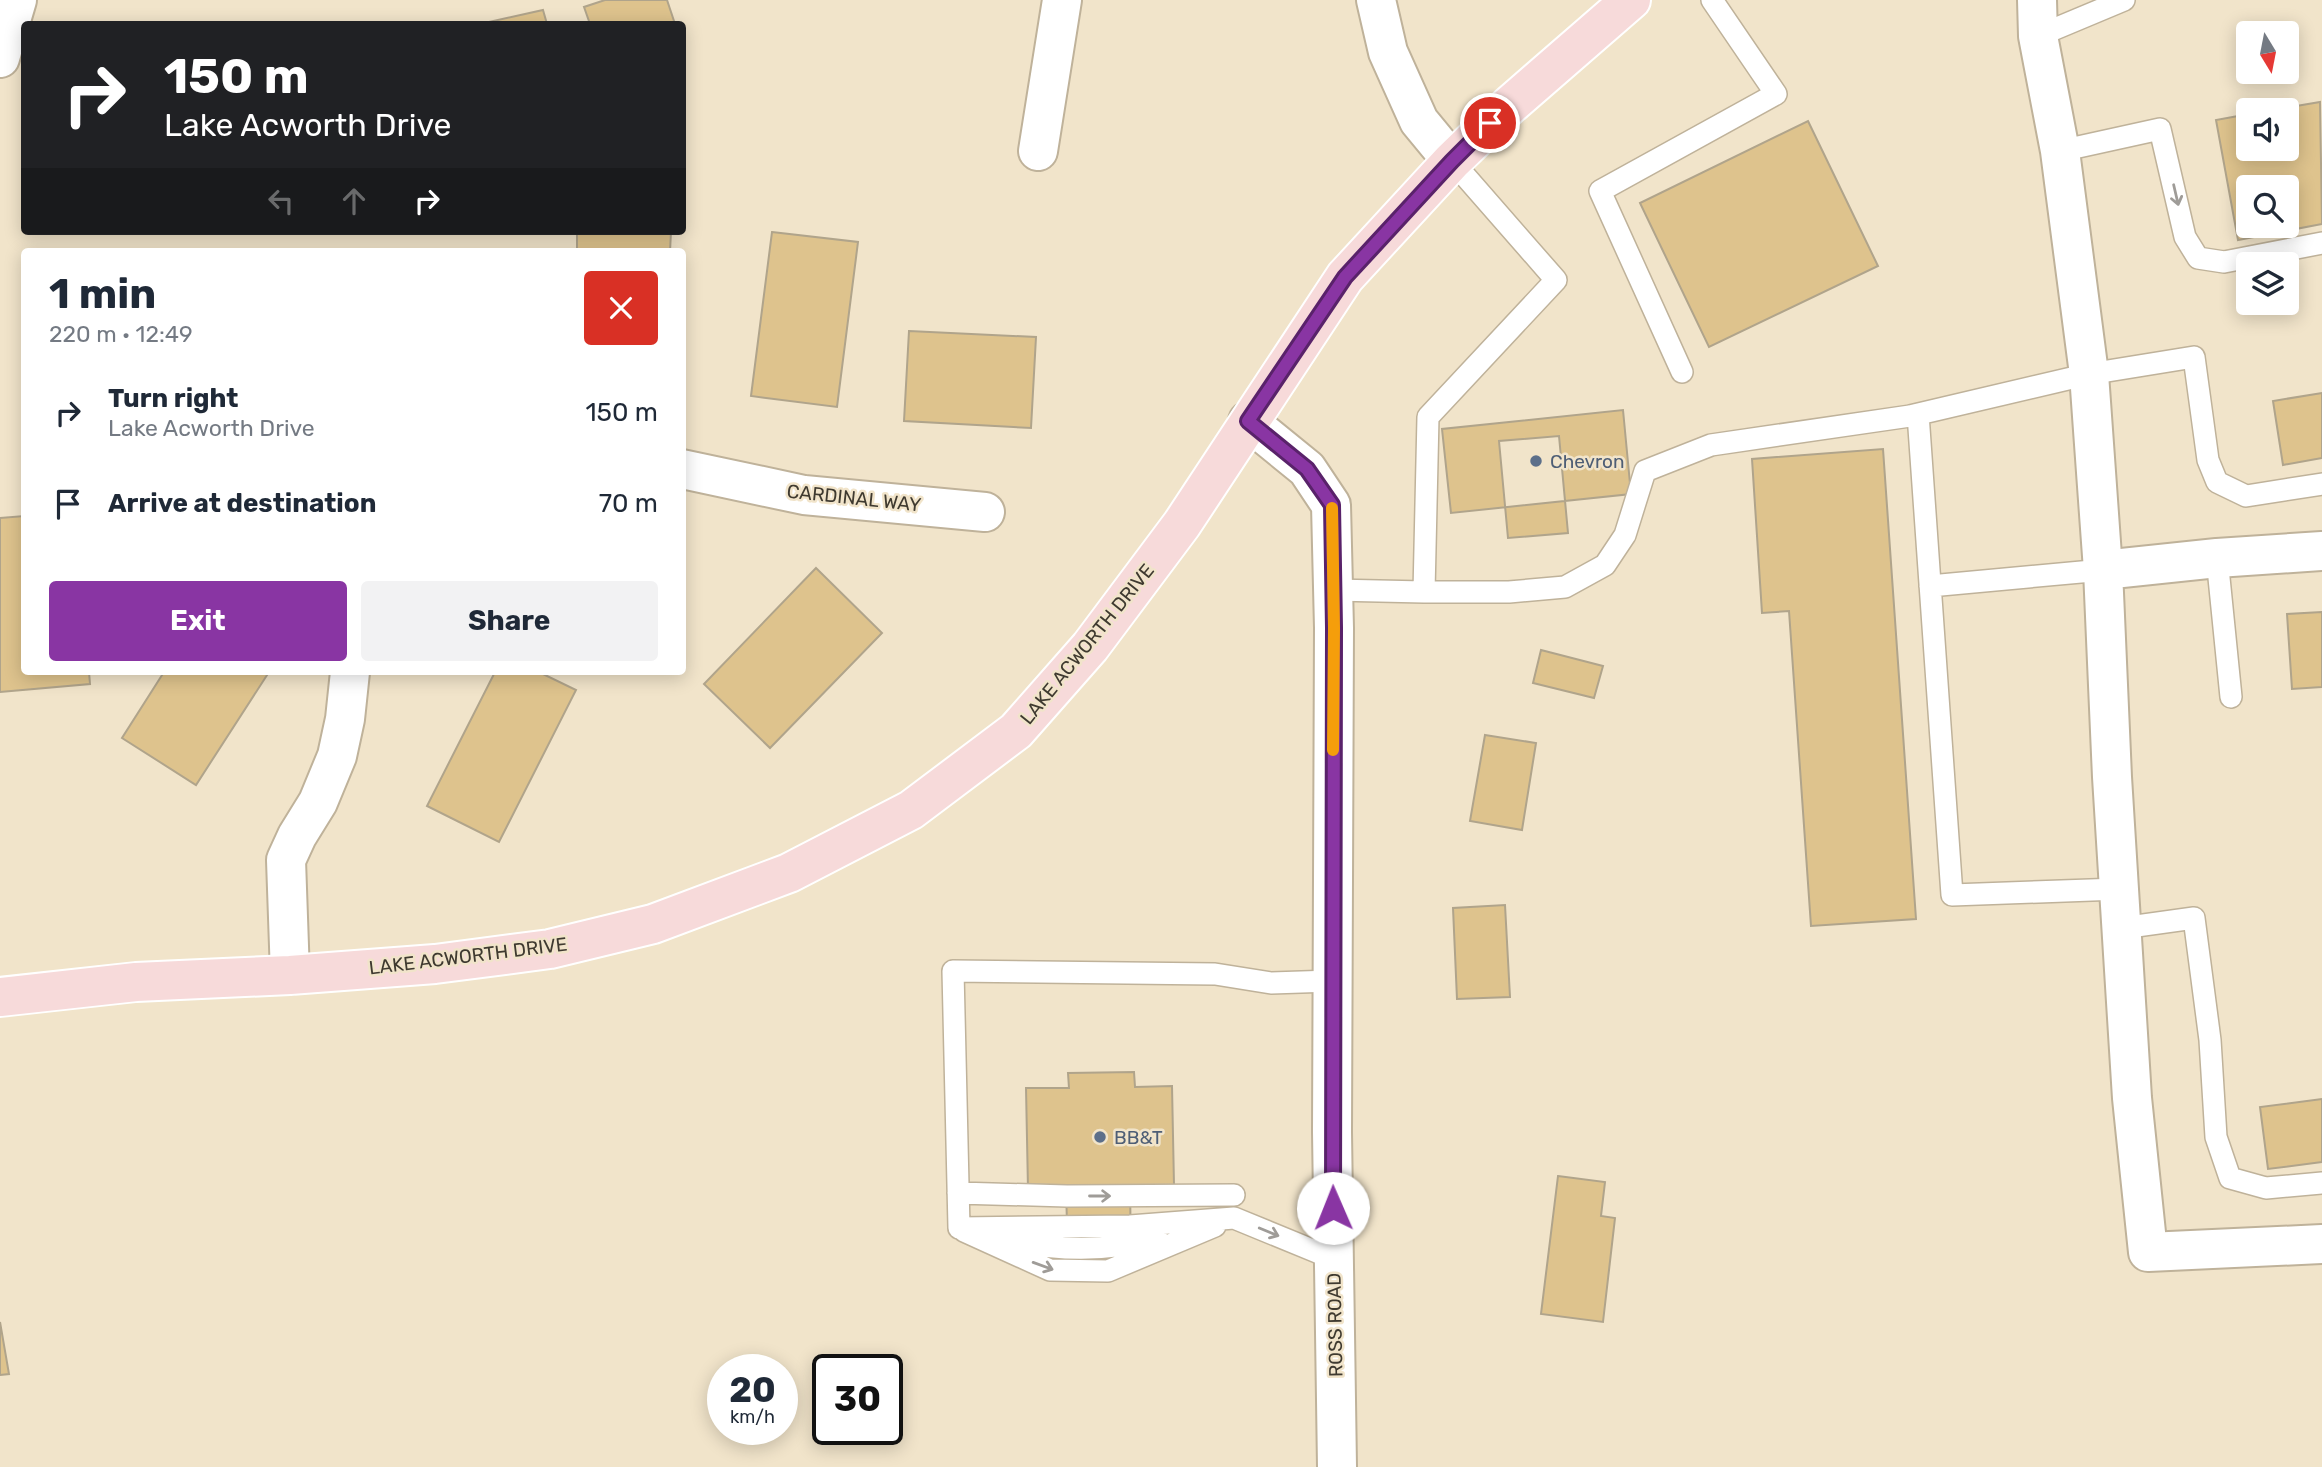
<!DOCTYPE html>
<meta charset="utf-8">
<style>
:root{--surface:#fff;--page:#f2f2f3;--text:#1f2937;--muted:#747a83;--accent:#8935a3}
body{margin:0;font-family:Rubik,sans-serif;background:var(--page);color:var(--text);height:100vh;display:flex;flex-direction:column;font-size:26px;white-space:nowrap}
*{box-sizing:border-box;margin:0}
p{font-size:23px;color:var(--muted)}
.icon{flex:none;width:38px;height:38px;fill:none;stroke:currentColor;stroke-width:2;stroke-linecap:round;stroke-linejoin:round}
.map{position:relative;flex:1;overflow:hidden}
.details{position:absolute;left:21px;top:248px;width:665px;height:427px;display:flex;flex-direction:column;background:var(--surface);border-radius:7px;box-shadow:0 4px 18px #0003}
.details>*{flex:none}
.top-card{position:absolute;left:21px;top:21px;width:665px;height:214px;border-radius:7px;box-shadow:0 4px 18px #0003;background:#202124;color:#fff;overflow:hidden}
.needle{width:46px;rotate:170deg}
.controls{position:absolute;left:2236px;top:21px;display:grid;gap:14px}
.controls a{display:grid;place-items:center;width:63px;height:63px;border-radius:7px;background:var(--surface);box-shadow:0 4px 18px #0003;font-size:35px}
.speed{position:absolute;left:707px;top:1354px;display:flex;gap:14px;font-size:35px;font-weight:700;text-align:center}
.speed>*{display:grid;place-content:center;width:91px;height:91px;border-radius:50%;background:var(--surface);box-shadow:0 4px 18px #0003;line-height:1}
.speed small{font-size:18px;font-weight:400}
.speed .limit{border:4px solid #111;border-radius:10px;background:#fff;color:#111}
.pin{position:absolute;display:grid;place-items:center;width:60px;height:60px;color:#fff;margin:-30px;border:4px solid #fff;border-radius:50%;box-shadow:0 2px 7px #0007}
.me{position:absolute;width:77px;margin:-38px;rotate:359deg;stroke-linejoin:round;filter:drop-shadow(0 0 5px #0008)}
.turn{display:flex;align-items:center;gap:24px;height:147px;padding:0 28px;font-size:32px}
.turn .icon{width:91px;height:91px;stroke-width:2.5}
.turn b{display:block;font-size:49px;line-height:60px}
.lanes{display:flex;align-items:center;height:66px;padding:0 28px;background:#0003;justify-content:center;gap:35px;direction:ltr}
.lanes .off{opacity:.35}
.round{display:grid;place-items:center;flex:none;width:74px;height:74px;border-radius:7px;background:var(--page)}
.head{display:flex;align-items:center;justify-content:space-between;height:119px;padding:0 28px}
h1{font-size:42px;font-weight:700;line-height:52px}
.cta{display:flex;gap:14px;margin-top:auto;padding:14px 28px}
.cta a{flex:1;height:80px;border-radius:7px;background:var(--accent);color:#fff;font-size:28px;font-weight:700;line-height:80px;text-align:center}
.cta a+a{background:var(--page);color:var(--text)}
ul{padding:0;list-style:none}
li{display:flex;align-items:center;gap:21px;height:91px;padding:0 28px}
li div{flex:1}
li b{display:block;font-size:26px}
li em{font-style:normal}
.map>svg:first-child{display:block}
</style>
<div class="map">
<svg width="2322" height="1467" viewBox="0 0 2322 1467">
<rect width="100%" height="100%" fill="#f1e4ca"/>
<path fill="#dec38d" stroke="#b0a48b" stroke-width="2" fill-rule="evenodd" d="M605 0H667L675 24H590L584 7Z
M543 10 547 24H480Z
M2320 102 2322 224 2238 240 2216 120 2249 114V149H2287V110H2273ZM2249 187H2287V226H2249Z
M1808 121 1878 266 1709 347 1640 203Z
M577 231H671L670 252H577Z
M772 232 858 242 837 407 751 396Z
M909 331 1036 337 1031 428 904 421Z
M2322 393V458L2283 465 2273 401Z
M1623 410 1631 494 1451 513 1442 429Z
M1559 436 1568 533 1508 538 1499 441Z
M1883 449 1916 919 1811 926 1789 611 1762 613 1752 459Z
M24 516V672H89L90 684 0 692V518Z
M816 568 882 633 770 748 704 684Z
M2322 612V687L2292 689 2287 614Z
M1541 650 1603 666 1594 698 1533 683Z
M164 672H269L196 785 122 738Z
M495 672H539L576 690 499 842 427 806Z
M1485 735 1536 743 1522 830 1470 821Z
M1505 905 1510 997 1457 999 1453 908Z
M1134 1072 1135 1087 1172 1086 1174 1185 1130 1186 1131 1257 1068 1258 1066 1189H1028L1026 1088H1069L1068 1073Z
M2322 1099V1162L2268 1169 2260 1107Z
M1558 1176 1605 1182 1601 1216 1615 1218 1603 1322 1541 1314Z
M0 1322 9 1374 0 1375Z"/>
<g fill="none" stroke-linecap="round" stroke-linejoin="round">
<defs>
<path id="service" d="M2038 36 2124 0
M2060 151 2160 129 2185 237 2198 258 2224 262 2322 243
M1682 372 1600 191 1776 94 1712 0
M1918 414 1952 895 2119 889
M2217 558 2231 697
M1930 586 2103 570
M1334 590 1424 592 1428 417 1556 280 1452 161
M1424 592H1509L1565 587 1605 565 1625 535 1645 471 1711 445 1910 416 2089 374 2194 357 2208 460 2217 482 2246 496 2322 484
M2122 928 2194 918 2210 1040 2216 1137 2230 1178 2266 1188 2322 1183
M958 1193 1067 1196 1234 1195
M959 1228 953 971 1215 974 1271 983 1332 981
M959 1228 1130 1226 1234 1218 1334 1259
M964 1231 1050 1270 1108 1271 1215 1226
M1005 1239C1055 1251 1107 1252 1157 1238"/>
<path id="minor" d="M1376 0 1388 52 1419 121 1452 161
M2037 0 2038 36 2060 151 2089 374 2103 570 2112 777 2132 1098 2148 1252 2322 1244
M0 58 17 0
M1038 151 1062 0
M1248 421 1307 469 1331 505 1334 628 1332 1132 1337 1467
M682 469 804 495 985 512
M2103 570 2217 558 2322 551
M290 975 286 860 297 836 318 802 337 756 345 719 350 672"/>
<path id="primary" d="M0 997 136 982 290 975 435 964 550 949 653 924 789 873 911 810 1016 731 1090 647 1182 524 1345 277 1452 161 1510 105 1631 0"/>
</defs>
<use href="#service" stroke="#bfb29a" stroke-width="24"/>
<use href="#minor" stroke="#bfb29a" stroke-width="42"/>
<use href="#primary" stroke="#fff" stroke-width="42"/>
<use href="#service" stroke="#fff" stroke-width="21"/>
<use href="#minor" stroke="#fff" stroke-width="38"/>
<use href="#primary" stroke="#f7dada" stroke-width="38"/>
</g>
<defs><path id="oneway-shaft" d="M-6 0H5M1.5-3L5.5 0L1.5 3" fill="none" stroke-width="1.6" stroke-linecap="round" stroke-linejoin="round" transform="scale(1.75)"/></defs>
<g stroke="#9f9c98">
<use href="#oneway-shaft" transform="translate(2176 195) rotate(77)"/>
<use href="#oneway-shaft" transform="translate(1100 1196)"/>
<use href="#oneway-shaft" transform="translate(1269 1232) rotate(22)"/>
<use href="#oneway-shaft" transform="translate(1043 1266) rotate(20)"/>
</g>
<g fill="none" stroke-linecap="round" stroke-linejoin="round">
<defs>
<path id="route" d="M1333 1208 1334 628 1332 505 1307 469 1248 421 1345 277 1452 161 1490 123"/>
</defs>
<use href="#route" stroke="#59226a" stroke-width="18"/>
<use href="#route" stroke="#8935a3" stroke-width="12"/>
<path stroke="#f59e0b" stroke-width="12" d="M1332 508 1334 628 1333 750"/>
</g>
<g fill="#5c6f8a" stroke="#f1e4ca" stroke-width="2.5">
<circle cx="1536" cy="461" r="7"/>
<circle cx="1100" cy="1137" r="7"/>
</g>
<g text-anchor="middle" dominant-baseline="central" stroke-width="5" stroke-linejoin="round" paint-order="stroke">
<g font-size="19" fill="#4e5e75" stroke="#f1e4ca" text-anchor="start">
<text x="1550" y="461">Chevron</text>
<text x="1114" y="1137">BB&amp;T</text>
</g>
<g font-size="19" fill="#3f3a30" stroke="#f1e4ca">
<text transform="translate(854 498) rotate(6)">CARDINAL WAY</text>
<text transform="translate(1087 644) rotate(-51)">LAKE ACWORTH DRIVE</text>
<text transform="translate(468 956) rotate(-7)">LAKE ACWORTH DRIVE</text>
<text transform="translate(1335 1325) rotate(-91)">ROSS ROAD</text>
</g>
</g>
</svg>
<div class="controls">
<a><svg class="needle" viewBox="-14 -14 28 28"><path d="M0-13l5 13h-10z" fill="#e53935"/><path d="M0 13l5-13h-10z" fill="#747a83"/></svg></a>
<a><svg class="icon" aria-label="sound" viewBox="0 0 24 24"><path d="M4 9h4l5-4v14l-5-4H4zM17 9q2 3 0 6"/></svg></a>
<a><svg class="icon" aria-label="search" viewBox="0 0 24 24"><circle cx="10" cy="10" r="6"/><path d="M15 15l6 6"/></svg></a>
<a><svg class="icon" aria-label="layers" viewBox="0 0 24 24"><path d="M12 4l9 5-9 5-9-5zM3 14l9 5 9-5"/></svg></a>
</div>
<div class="speed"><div>20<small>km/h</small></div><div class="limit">30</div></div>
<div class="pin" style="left:1490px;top:123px;background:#d93025"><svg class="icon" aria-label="arrive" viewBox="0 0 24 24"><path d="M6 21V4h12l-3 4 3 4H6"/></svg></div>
<svg class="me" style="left:1333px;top:1208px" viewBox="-20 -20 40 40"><circle r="19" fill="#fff"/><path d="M0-13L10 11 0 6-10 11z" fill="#8935a3"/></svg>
<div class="top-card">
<div class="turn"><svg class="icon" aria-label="right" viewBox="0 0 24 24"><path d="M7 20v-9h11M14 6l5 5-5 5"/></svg><div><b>150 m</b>Lake Acworth Drive</div></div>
<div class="lanes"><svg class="icon off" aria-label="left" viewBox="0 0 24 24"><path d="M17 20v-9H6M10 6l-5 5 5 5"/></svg><svg class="icon off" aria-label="ahead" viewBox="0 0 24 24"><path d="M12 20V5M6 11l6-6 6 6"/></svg><svg class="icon" aria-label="right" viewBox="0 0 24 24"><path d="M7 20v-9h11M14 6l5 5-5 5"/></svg></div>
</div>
<section class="details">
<div class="head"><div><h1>1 min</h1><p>220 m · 12:49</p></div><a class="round" style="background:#d93025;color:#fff"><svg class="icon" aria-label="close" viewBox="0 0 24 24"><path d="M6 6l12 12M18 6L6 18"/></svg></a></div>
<ul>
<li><svg class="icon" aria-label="right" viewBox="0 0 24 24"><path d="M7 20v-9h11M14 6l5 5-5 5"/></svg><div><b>Turn right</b><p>Lake Acworth Drive</p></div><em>150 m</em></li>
<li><svg class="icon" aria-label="arrive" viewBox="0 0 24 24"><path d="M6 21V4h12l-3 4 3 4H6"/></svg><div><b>Arrive at destination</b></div><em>70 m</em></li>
</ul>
<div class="cta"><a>Exit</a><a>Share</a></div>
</section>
</div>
